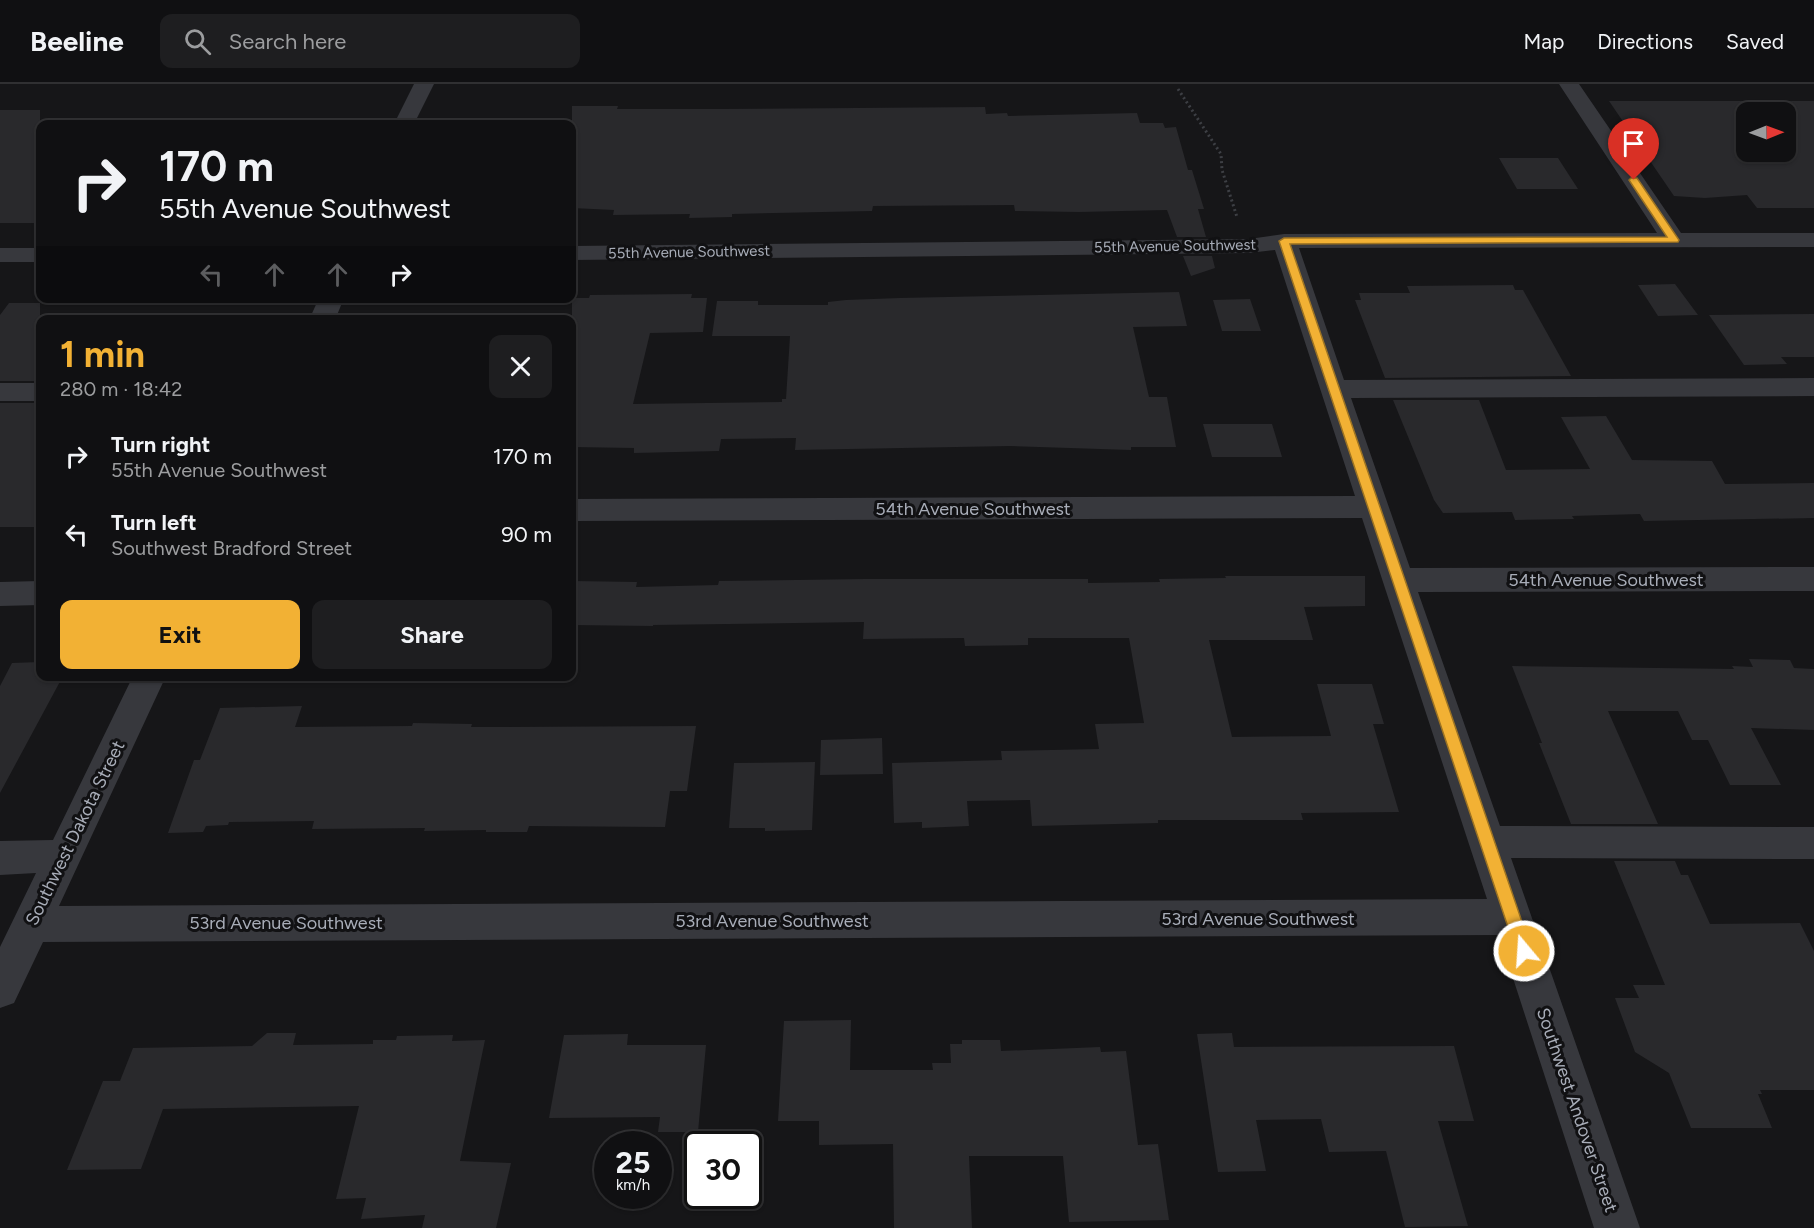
<!DOCTYPE html>
<meta charset="utf-8">
<style>
:root{--surface:#101012;--page:#1e1e20;--text:#f1f3f6;--muted:#9c9d9f;--line:#303032;--accent:#f2b134}
body{margin:0;font-family:Figtree,sans-serif;background:var(--page);color:var(--text);height:100vh;display:flex;flex-direction:column;font-size:22px;white-space:nowrap}
*{box-sizing:border-box;margin:0}
p{font-size:20px;color:var(--muted)}
.icon{flex:none;width:33px;height:33px;fill:none;stroke:currentColor;stroke-width:2;stroke-linecap:round;stroke-linejoin:round}
.map{position:relative;flex:1;overflow:hidden}
.side{position:absolute;left:36px;top:231px;width:540px;height:366px;display:flex;flex-direction:column;background:var(--surface);border-radius:12px;box-shadow:0 2px 4px #0004,0 0 0 2px var(--line)}
.side>*{flex:none}
.hud{position:absolute;left:36px;top:36px;width:540px;height:183px;border-radius:12px;box-shadow:0 2px 4px #0004,0 0 0 2px var(--line);background:#101012;color:var(--text);overflow:hidden}
.needle{width:39px;rotate:89deg}
.buttons{position:absolute;left:1736px;top:18px;display:grid;gap:12px}
.buttons a{display:grid;place-items:center;width:60px;height:60px;border-radius:12px;background:var(--surface);box-shadow:0 2px 4px #0004,0 0 0 2px var(--line);font-size:30px}
.speed{position:absolute;left:594px;top:1047px;display:flex;gap:12px;font-size:30px;font-weight:700;text-align:center}
.speed>*{display:grid;place-content:center;width:78px;height:78px;border-radius:50%;background:var(--surface);box-shadow:0 2px 4px #0004,0 0 0 2px var(--line);line-height:1}
.speed small{font-size:15px;font-weight:400}
.speed .limit{border:3px solid #111;border-radius:9px;background:#fff;color:#111}
.pin{position:absolute;display:grid;place-items:center;width:51px;height:51px;color:#fff;margin:-62px -26px;border-radius:50% 50% 50% 0;rotate:-45deg;box-shadow:0 0 6px #0007}
.pin .icon{rotate:45deg}
.me{position:absolute;width:66px;margin:-33px;rotate:342deg;stroke-linejoin:round;filter:drop-shadow(0 0 4px #0008)}
.turn{display:flex;align-items:center;gap:21px;height:126px;padding:0 24px;font-size:27px}
.turn .icon{width:78px;height:78px;stroke-width:2.5}
.turn b{display:block;font-size:42px;line-height:51px}
.lanes{display:flex;align-items:center;height:57px;padding:0 24px;background:#0003;justify-content:center;gap:30px;direction:ltr}
.lanes .off{opacity:.35}
.round{display:grid;place-items:center;flex:none;width:63px;height:63px;border-radius:12px;background:var(--page)}
.headline{display:flex;align-items:center;justify-content:space-between;height:102px;padding:0 24px}
h1{font-size:36px;font-weight:700;line-height:45px;color:var(--accent)}
.button{display:flex;gap:12px;margin-top:auto;padding:12px 24px}
.button a{flex:1;height:69px;border-radius:12px;background:var(--accent);color:#111;font-size:24px;font-weight:700;line-height:69px;text-align:center}
.button a+a{background:var(--page);color:var(--text)}
ul{padding:0;list-style:none}
li{display:flex;align-items:center;gap:18px;height:78px;padding:0 24px}
li div{flex:1}
li b{display:block;font-size:22px}
li em{font-style:normal}
header{display:flex;align-items:center;gap:36px;box-sizing:border-box;height:84px;padding:0 30px;background:var(--surface);border-bottom:2px solid var(--line)}
header strong{font-size:28px}
nav{display:flex;gap:33px;margin-inline-start:auto;font-size:21px}
.search{width:420px;height:54px;background:var(--page);display:flex;align-items:center;gap:15px;box-sizing:border-box;padding:0 21px;border-radius:12px;color:var(--muted);font-size:22px}
.map>svg:first-child{display:block}
</style>
<header>
<strong>Beeline</strong>
<div class="search"><svg class="icon" aria-label="search" viewBox="0 0 24 24"><circle cx="10" cy="10" r="6"/><path d="M15 15l6 6"/></svg>Search here</div>
<nav><a>Map</a><a>Directions</a><a>Saved</a></nav>
</header>
<div class="map">
<svg width="1814" height="1144" viewBox="0 0 1814 1144">
<rect width="100%" height="100%" fill="#161618"/>
<path fill="#29292c" fill-rule="evenodd" d="M1609 17H1814V124H1757L1747 111 1705 114 1674 112ZM1746 28H1785V68H1746Z
M572 22H618L617 25H717L985 23 986 30 1007 29 1008 32 1137 29 1140 39H1163L1165 44 1176 43 1188 86H1192L1204 125H1198L1206 153H1177L1167 126 1079 128 1015 127 1014 121 873 122 872 127 732 130V133L689 134 690 130 613 131 614 126 572 124Z
M0 26H40V139H0Z
M1499 74H1558L1578 105H1517Z
M1183 172H1212L1215 184 1191 192Z
M1675 200 1698 231 1658 232 1638 201Z
M1513 201 1515 206H1523L1571 292 1385 294 1355 216H1361L1359 209H1410L1407 202Z
M1179 208 1187 242 1133 243 1149 313H1167L1176 363H1131V366L1010 362 795 366 796 354 721 355 719 367 634 369V364L572 363V214H589L590 211 692 210 691 214H707L703 248 650 249 633 320 782 318V315H786L790 252H712L717 217H758V221H828V218L846 216 900 214Z
M1250 215 1261 247H1222L1213 216Z
M9 219H40V297H0V231Z
M1814 230V273H1781L1787 280 1744 281 1709 231Z
M1393 316H1479L1506 386 1590 385 1561 333 1606 332 1632 376 1712 377 1725 400 1814 399V434L1644 437 1640 430 1572 432 1574 435 1515 436 1512 428 1443 429 1434 416Z
M0 319H40V443H0Z
M1203 340H1272L1282 373H1212Z
M1225 492H1365V522L1304 523 1313 556H1209L1232 653 1331 652 1317 600H1372L1384 640H1373L1399 728 1301 729 1303 736H1158V739L1032 742 1030 716 967 717 969 742 922 744V738L894 739 892 679 1002 676 1001 667 1099 665 1095 640 1144 639 1129 554H1028V561L965 562 964 554 863 555 864 538 653 541V542L572 541V497L637 498 636 503 718 501 719 497 865 495H1088V499L1160 498 1159 495 1226 494Z
M1749 575 1790 576 1794 584 1814 585V646L1751 644 1781 701H1730L1708 656H1692L1678 627H1608L1658 740H1571L1539 659H1542L1512 582 1734 585 1732 582 1753 583Z
M40 578V592H63L0 709V602L12 579Z
M302 622 295 643 412 642 413 639 472 640 471 643H484L696 642 687 707H670L665 743 529 742 527 748H486V746L424 747 425 744 312 745 314 737 229 738 228 741 206 742 203 748 168 749 194 676H200L220 624Z
M882 654 883 690 820 691 821 656Z
M815 678 812 746 765 747V744H729L734 679Z
M1614 777H1675L1681 791H1688L1710 840 1800 839 1814 867V1006H1760L1762 1010H1758L1772 1044H1691L1669 989 1635 968 1615 914H1639L1633 901H1665Z
M851 936 850 986H933L932 979H951L950 960H962V956H1000L1001 967 1100 963 1101 968 1126 967 1138 1061 1158 1060 1169 1136 1069 1138 1063 1072H969L972 1144H894L893 1060 819 1061V1037H778L784 937Z
M267 949H296L293 961 373 960V956H396L397 952 453 951 452 957 485 956 460 1077 511 1079 496 1144H422L425 1131 361 1135 366 1114 336 1115 359 1022 163 1025 141 1085 67 1086 103 997H120L133 964 252 962Z
M1232 949 1234 963 1454 962 1474 1037H1438L1468 1142 1405 1143 1386 1067 1329 1068 1321 1035 1256 1036 1266 1087 1218 1088 1197 950Z
M628 950 627 961H706L698 1048H658L660 1033 549 1034 564 951Z"/>
<g fill="none" stroke-linecap="round" stroke-linejoin="round">
<path stroke="#3d3f44" stroke-width="3" stroke-dasharray="2 3" stroke-linecap="butt" d="M1178 5 1221 70 1222 86 1237 133"/>
<path fill="#37383d" fill-rule="evenodd" d="M414 0H434L414 40H394Z
M1559 0H1579L1681 149H1814V163L1299 164 1344 296 1814 294V312L1351 314 1410 484 1814 483V507L1418 508 1500 742 1814 743V775L1511 774 1640 1144H1594L1499 851 43 858 14 919 0 924V863L36 789 0 791V757L53 756 133 592H166L59 822 1487 815 1362 434 572 437V415L1355 412 1275 166 1249 169 572 176V162L1249 155 1284 150 1657 149Z
M0 164H40V178H0Z
M319 214H344L335 236H309Z
M0 299H40V317H0Z
M40 497V521L0 522V498Z"/>
</g>
<path fill="#f2b134" stroke="#9d7322" stroke-width="1.5" d="M1631 94H1637L1679 156 1678 158 1290 160 1532 867 1530 873 1524 875 1518 873 1516 867 1279 157 1284 154 1667 153 1629 96Z"/>
<g text-anchor="middle" dominant-baseline="central" stroke-width="6" stroke-linejoin="round" paint-order="stroke">
<g font-size="15" fill="#a8adb8" stroke="#111113">
<text transform="translate(1175 162) rotate(-1)">55th Avenue Southwest</text>
<text transform="translate(689 168) rotate(-1)">55th Avenue Southwest</text>
</g>
<g font-size="18" fill="#a8adb8" stroke="#111113">
<text x="973" y="425">54th Avenue Southwest</text>
<text x="1606" y="496">54th Avenue Southwest</text>
<text transform="translate(75 749) rotate(-64)">Southwest Dakota Street</text>
<text x="1258" y="835">53rd Avenue Southwest</text>
<text x="772" y="837">53rd Avenue Southwest</text>
<text x="286" y="839">53rd Avenue Southwest</text>
<text transform="translate(1577 1026) rotate(71)">Southwest Andover Street</text>
</g>
</g>
</svg>
<div class="buttons">
<a><svg class="needle" viewBox="-14 -14 28 28"><path d="M0-13l5 13h-10z" fill="#e53935"/><path d="M0 13l5-13h-10z" fill="#9c9d9f"/></svg></a>
</div>
<div class="speed"><div>25<small>km/h</small></div><div class="limit">30</div></div>
<div class="pin" style="left:1634px;top:96px;background:#d93025"><svg class="icon" aria-label="arrive" viewBox="0 0 24 24"><path d="M6 21V4h12l-3 4 3 4H6"/></svg></div>
<svg class="me" style="left:1524px;top:867px" viewBox="-20 -20 40 40"><circle r="17" fill="#f2b134" stroke="#fff" stroke-width="3"/><path d="M0-11L8 9 0 5-8 9z" fill="#fff"/></svg>
<div class="hud">
<div class="turn"><svg class="icon" aria-label="right" viewBox="0 0 24 24"><path d="M7 20v-9h11M14 6l5 5-5 5"/></svg><div><b>170 m</b>55th Avenue Southwest</div></div>
<div class="lanes"><svg class="icon off" aria-label="left" viewBox="0 0 24 24"><path d="M17 20v-9H6M10 6l-5 5 5 5"/></svg><svg class="icon off" aria-label="ahead" viewBox="0 0 24 24"><path d="M12 20V5M6 11l6-6 6 6"/></svg><svg class="icon off" aria-label="ahead" viewBox="0 0 24 24"><path d="M12 20V5M6 11l6-6 6 6"/></svg><svg class="icon" aria-label="right" viewBox="0 0 24 24"><path d="M7 20v-9h11M14 6l5 5-5 5"/></svg></div>
</div>
<section class="side">
<div class="headline"><div><h1>1 min</h1><p>280 m · 18:42</p></div><a class="round"><svg class="icon" aria-label="close" viewBox="0 0 24 24"><path d="M6 6l12 12M18 6L6 18"/></svg></a></div>
<ul>
<li><svg class="icon" aria-label="right" viewBox="0 0 24 24"><path d="M7 20v-9h11M14 6l5 5-5 5"/></svg><div><b>Turn right</b><p>55th Avenue Southwest</p></div><em>170 m</em></li>
<li><svg class="icon" aria-label="left" viewBox="0 0 24 24"><path d="M17 20v-9H6M10 6l-5 5 5 5"/></svg><div><b>Turn left</b><p>Southwest Bradford Street</p></div><em>90 m</em></li>
</ul>
<div class="button"><a>Exit</a><a>Share</a></div>
</section>
</div>
